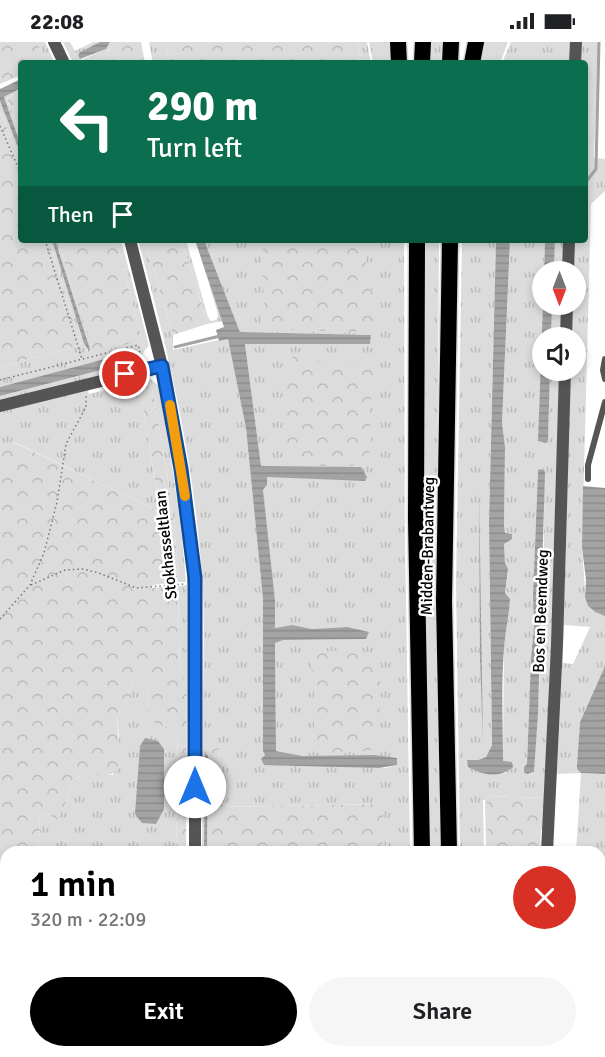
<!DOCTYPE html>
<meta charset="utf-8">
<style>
:root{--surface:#fff;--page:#f6f6f6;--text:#202124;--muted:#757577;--accent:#000}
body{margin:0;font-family:Signika,sans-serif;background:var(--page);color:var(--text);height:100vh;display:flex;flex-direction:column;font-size:22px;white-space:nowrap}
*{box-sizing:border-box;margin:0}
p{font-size:20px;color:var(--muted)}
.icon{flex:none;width:33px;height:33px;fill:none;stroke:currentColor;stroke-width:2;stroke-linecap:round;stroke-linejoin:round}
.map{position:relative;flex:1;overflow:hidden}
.panel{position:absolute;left:0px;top:804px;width:606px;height:212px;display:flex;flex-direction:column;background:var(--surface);border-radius:18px 18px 0 0;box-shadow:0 3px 9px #0003}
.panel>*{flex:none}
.top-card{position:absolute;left:18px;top:18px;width:570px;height:183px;border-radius:6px;box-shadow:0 3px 9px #0003;background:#0b6e4f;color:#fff;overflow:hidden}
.needle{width:39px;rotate:180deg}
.fabs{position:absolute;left:532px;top:219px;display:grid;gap:12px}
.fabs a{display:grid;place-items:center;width:54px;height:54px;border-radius:50%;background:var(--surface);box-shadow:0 3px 9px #0003;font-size:30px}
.pin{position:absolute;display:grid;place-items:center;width:51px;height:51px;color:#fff;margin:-26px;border:3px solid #fff;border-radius:50%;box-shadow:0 2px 6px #0007}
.me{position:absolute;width:66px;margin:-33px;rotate:0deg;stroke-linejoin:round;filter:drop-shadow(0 0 4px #0008)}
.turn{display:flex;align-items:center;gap:21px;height:126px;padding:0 30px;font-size:27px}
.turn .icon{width:78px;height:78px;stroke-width:2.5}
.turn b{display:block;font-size:42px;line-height:51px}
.then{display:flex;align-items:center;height:57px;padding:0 30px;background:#0003;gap:12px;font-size:22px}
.round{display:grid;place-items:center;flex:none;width:63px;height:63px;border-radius:32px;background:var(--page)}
.head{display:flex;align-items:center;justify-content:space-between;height:102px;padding:0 30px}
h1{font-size:36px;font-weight:600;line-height:45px;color:var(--accent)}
.button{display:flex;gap:12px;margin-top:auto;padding:12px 30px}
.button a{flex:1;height:69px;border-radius:36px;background:var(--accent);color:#fff;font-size:24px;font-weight:600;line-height:69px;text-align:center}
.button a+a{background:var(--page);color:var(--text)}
.status{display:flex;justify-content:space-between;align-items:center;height:42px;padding:0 30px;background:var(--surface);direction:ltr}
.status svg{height:16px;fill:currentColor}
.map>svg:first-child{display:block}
</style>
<div class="status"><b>22:08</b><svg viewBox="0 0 49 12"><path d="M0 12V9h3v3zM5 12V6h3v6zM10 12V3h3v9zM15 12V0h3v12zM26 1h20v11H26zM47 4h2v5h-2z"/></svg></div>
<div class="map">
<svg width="605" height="1015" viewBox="0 0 605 1015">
<defs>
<pattern id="grass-tufts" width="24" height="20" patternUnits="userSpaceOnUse" patternTransform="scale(1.5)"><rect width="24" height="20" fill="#dcdcdc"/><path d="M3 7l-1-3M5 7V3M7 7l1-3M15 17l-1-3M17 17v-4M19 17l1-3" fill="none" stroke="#bbb"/></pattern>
<pattern id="forest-crowns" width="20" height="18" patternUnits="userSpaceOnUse" patternTransform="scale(1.5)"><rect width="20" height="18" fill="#dcdcdc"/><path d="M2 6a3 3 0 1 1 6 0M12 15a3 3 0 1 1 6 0" fill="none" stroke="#bbb"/></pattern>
<pattern id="water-rules" width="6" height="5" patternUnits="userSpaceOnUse" patternTransform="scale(1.5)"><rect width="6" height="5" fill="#a3a3a3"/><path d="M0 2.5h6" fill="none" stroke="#8b8b8b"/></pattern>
</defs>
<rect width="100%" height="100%" fill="#fff"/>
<path fill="url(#grass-tufts)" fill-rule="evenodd" d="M37 0H45L55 21H47Z
M63 0H70L75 9 93 0H100L80 10 78 13 81 18 106 7 110 0H114C109 15 87 21 73 21Z
M149 0H165L169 21H153Z
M358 0H367L371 21H362Z
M369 0H391L394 21H373Z
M429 0H444V21H428Z
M482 0H508L500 21H478Z
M511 0H574V21H502Z
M580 0H599L594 116 605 117V149L591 162 582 505C583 515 585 559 588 564 592 569 599 572 605 574V624L580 680 577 723V727L581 731 605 732V997L601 1015H565V1010H600V810H576L581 731 557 732 563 606V621L573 622 590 585 564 583 563 603H560L568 329 576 328V296L569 295 570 263 576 262V230L571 229 572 198H585V21H579Z
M21 46V49L7 56 21 94V104L4 55Z
M0 59 21 113V120L0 69Z
M49 198H52L87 309 90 307 55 198H58L75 250 142 298 116 198H121L149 304C141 310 142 320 134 326L0 361V354L132 320 135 316 131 311 0 345V325L81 303Z
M138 198H145L173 293V308L228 296 246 386 263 557V709L265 713 386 726 397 723 303 714 276 709 275 601 282 598 366 597 347 585 312 587 292 583 275 586 263 448 267 443V434L364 439 361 425 261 424 245 302H370L371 293 240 290 204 198H404L405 496 410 810H387L386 796V810H382L383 762 222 765 219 706 209 707 208 713H205L204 810H202C203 757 203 704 203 651 204 604 205 557 200 510 191 404 166 300 138 198Z
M181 198H186L208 275 211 279 216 278 218 274 217 269 196 198 223 279 207 282 196 241Z
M424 198H439L437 472 443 810H428L425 673Z
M462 198H496L489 480 492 703 486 715 478 718H468L486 732 505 731 512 720H503L504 605 510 557 505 552 508 528 505 521 504 502 512 496 505 491 504 483 505 405 502 381 510 198H545L539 372 548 398 550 329H563L546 756 488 754V810H486L485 758H483L484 810H460L456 542ZM540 427 544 428C545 528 541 629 534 729L532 732 524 725 527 722 531 616 534 585 533 554 538 428Z
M555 198H566L565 229 554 230Z
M552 263H564V295L551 296Z
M150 337 158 343C170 408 181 473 186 540H178C176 472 163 404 150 337Z
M139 340 160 470 14 400 0 404V365L87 344 89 352Z
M187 543V637H180L178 544Z
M139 634 148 640 149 659 146 674 178 688 176 810H105V806L84 807 81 810H67L64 807 61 810H42L38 806 40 785 38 776 45 770 57 778 68 757 73 737 84 733H113L119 695 117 674C127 662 131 653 132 637Z
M205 1010H387V1015H205Z
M393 1010H418V1015H393Z"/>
<path fill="url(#forest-crowns)" d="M0 0H37L47 21H21V33L0 42Z
M114 0H141L145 21H83L109 9Z
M165 0H358L362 21H169Z
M21 49V94L7 56Z
M0 69 21 120V198H49L81 303 0 325Z
M58 198H116L142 298 93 311Z
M145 198H181L196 241 207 282 173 293Z
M264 198H370L364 230 374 252V290L259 287 264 262 262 221Z
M293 314 320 319H364L370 322 374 329 370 369 371 402 368 416C364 418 359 422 354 423 333 428 307 421 286 418L287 325Z
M144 335 150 337C163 403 176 473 178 540L153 543 152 546 178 544 180 637H187L186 810H176L178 688 157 682 146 674 149 659 148 640 139 634 132 638C131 653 127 662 117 674L120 721C116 738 101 732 87 733 82 733 78 735 73 737L68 757 57 778 45 770 38 776 40 785 38 806 42 810H6V1010H168L161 1015H0V404L13 400 160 470 139 340 144 338Z
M330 609 369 610 379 619C381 650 382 680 371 709L322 711C310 690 315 678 314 656 314 642 312 627 309 613Z
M219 706 223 765 384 762 382 810H207L208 707Z
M487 754 546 756V789L541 787 540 810H488Z
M496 1010H530L529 1015H496Z"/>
<path fill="url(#water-rules)" d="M100 0H110L106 7 80 17 78 13 80 10Z
M21 37V46L4 55 21 104V113L0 59V47Z
M52 198H55L90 307 89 310 84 301Z
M195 198H204L240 290 371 293 370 302H245L261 424 361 425 367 435 365 439 267 435V443L263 448 275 559V586L292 583 312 587 347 585 369 590 366 597 283 598 275 601 276 709 303 714 374 713 397 716V723L379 726 264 723 261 717 265 713 263 709V557L246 386 228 297 219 299 216 288 224 285Z
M496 198H510L502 381 505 405 504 483 505 491 512 492V497L504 502 505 521 508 527 505 551 510 557C509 574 505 590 504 607 501 644 503 682 503 719L512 720 513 725C499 737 483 733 468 725L467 718H478L486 715 492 703 489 480Z
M545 198H555L554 229H544Z
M543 258V262L552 263 551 295 543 296V328L550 329 548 398 546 401 538 399Z
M131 310 136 317 132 320 0 354V345Z
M540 427 544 428 545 431 538 672 534 730 527 732 524 730V725L527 722 531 616 534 585 533 554 538 428Z
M583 444 605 446V574L595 570 588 564 585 555 586 538 582 505Z
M479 446 483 702 480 615Z
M605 624V732L581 731 577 727V723L580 680Z
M145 696 158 699 164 707V767L156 782 142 781 135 772 140 704Z
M205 713H208L207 810H204Z"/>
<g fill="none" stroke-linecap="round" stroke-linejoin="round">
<path stroke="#a3a3a3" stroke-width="3" d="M585 141 596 127 599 0
M175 305 220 294"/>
<defs>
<path id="trunk" d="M398 0 399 21
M422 21 423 0
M450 21 451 0
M472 21 476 0
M417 198 416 477 422 810
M449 810 444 559 450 198
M429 1010V1015
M456 1010 457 1015"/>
</defs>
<use href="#trunk" stroke="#dbdbdb" stroke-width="19"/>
<path stroke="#777" stroke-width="1.5" stroke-dasharray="1.5 3" stroke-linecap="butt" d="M0 84 21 132
M45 198 82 317
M0 338 138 303 142 318
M31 543 65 528 83 527 99 531 136 546 184 542
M0 577 30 543 44 511 57 460 66 402 86 365V354"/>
<path stroke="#555" stroke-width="6" d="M605 317 603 328 605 337
M588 437V423L605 360
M168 1015 175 1010"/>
<path stroke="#555" stroke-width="12" d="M575 21 576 0
M568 230 569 198
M566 296 567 262
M0 364 162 324
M547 810 557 603 565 328
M540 1015V1010"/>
<path stroke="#555" stroke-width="12" d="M54 0 64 21
M130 198 162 324 181 427 192 508 195 565V810
M194 1015V1010"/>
<use href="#trunk" stroke="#000" stroke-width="16"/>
</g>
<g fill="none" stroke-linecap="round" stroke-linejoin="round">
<defs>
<path id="route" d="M125 332 162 324 181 427 195 536V745"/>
</defs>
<use href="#route" stroke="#114b97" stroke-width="15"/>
<use href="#route" stroke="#1a73e8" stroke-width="10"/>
<path stroke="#f59e0b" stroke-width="10" d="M170 363 185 454"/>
</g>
<g text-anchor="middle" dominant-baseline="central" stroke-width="5" stroke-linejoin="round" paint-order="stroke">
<g font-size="16" fill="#000" stroke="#fff">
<text transform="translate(166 503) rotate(-96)">Stokhasseltlaan</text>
<text transform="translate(428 504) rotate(-89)">Midden-Brabantweg</text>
<text transform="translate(541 569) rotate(-88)">Bos en Beemdweg</text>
</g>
</g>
</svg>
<div class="fabs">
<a><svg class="needle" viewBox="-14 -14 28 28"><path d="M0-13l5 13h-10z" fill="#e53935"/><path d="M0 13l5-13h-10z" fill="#757577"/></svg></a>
<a><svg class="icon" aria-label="sound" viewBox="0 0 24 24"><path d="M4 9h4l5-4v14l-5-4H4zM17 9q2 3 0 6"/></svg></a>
</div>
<div class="pin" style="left:125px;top:332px;background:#d93025"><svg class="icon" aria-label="arrive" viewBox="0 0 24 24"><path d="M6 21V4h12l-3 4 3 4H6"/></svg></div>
<svg class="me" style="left:195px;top:745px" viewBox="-20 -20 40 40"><circle r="19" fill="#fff"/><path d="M0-13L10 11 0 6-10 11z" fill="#1a73e8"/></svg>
<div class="top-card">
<div class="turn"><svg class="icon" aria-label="left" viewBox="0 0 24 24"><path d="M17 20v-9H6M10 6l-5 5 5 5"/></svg><div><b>290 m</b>Turn left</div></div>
<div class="then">Then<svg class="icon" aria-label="arrive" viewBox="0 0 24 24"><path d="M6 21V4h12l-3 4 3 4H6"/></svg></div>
</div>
<section class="panel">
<div class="head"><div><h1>1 min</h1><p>320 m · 22:09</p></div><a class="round" style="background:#d93025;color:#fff"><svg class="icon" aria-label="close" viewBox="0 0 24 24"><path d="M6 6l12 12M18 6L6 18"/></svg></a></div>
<div class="button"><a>Exit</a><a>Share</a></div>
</section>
</div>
